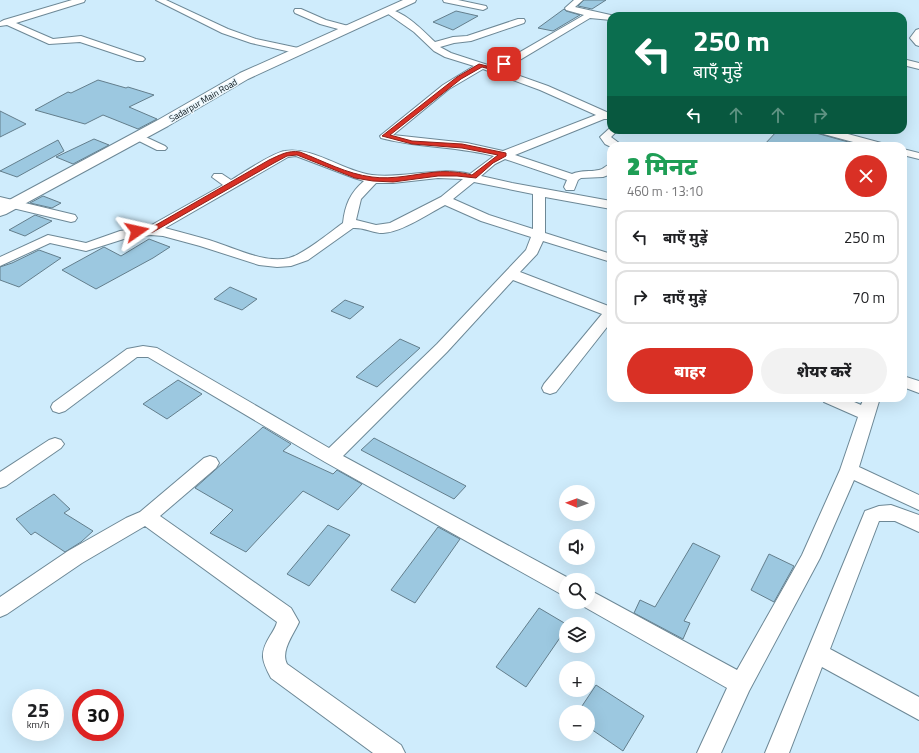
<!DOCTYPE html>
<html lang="hi">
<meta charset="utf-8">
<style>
:root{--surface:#fff;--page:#f2f2f2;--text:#202124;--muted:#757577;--line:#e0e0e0;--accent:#d93025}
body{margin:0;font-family:"Titillium Web","Noto Sans Devanagari",sans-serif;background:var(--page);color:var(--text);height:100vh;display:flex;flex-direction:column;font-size:15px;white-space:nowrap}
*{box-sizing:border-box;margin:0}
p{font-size:13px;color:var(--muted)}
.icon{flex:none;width:22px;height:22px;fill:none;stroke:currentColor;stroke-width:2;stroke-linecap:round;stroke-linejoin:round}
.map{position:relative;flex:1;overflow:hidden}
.panel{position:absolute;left:607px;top:142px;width:300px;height:260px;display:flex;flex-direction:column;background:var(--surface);border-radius:12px;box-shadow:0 4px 16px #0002}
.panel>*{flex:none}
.banner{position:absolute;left:607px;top:12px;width:300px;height:122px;border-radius:12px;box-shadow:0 4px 16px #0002;background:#0b6e4f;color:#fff;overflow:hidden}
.needle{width:26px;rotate:271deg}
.tools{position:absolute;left:559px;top:485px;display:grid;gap:8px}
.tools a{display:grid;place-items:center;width:36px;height:36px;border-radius:50%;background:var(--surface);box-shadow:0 4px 16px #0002;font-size:20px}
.speed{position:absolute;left:12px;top:689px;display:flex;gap:8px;font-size:20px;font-weight:700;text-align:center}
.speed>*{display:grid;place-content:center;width:52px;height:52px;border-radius:50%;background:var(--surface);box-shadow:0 4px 16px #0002;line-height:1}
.speed small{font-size:10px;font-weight:400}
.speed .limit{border:6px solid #d22;background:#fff;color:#111}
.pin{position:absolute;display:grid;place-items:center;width:34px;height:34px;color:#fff;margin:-17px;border-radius:8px;box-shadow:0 2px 6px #0006}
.me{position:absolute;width:44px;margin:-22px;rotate:79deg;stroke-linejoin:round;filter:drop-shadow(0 0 3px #0008)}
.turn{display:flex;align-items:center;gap:14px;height:84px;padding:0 20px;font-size:18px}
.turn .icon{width:52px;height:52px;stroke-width:2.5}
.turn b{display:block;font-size:28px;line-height:34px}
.lanes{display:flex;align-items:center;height:38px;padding:0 20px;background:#0003;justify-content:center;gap:20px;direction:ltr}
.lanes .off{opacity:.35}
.round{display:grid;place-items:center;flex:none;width:42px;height:42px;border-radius:21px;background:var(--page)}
.overview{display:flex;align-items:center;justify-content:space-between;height:68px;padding:0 20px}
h1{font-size:24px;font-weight:800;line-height:30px;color:#1e9e55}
.primary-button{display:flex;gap:8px;margin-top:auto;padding:8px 20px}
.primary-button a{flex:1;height:46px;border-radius:24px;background:var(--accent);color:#fff;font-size:16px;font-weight:800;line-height:46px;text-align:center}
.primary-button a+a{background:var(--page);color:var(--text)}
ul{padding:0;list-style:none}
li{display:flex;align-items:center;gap:12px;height:54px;margin:0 8px 6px;padding:0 12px;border:2px solid var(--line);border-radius:12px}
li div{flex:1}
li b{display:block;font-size:15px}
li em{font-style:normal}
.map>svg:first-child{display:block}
</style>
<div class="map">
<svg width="919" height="753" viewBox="0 0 919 753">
<rect width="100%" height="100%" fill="#cfecfc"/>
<path fill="#9cc8e0" stroke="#637e8c" d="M584 0H606L592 9 578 6Z
M564 9 566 11 580 15 553 31 538 28Z
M456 11 478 16 453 30 433 22Z
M98 80 126 88 128 87 154 95 129 107 157 119 138 129 103 115 85 124 35 110 68 92 71 93Z
M0 111 26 124 0 137Z
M778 130H810L816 133 852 143V146H763Z
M94 139 109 145 73 164 56 157Z
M58 140 64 151 17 177 0 171Z
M43 196 61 203 52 208 30 203Z
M35 215 52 221 25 236 9 230Z
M149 239 170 247 153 258 96 289 62 270 104 247 121 256Z
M39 250 61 258 19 287 0 280V267L12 263Z
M230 287 257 299 242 310 214 299Z
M345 300 364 307 350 319 331 311Z
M400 339 420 348 377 387 356 377Z
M178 380 202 394 167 419 143 404Z
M263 427 291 444 283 451 333 474 337 470 362 484 338 510 303 491 246 552 210 533 233 510 195 488Z
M374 438 466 486 454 499 361 450Z
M54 494 70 509 64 513 93 531 81 542 65 552 35 532 31 535 16 519Z
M328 525 350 535 309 586 287 574Z
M438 527 460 539 415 603 391 590Z
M693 543 720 556 684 621 690 623 683 639 634 613 640 600 655 607Z
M769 554 794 566 774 602 751 590Z
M539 608 566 624V629L526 687 496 667Z
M596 685 644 716 623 751 588 727V712H578Z"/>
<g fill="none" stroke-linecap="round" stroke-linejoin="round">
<defs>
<path id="minor" d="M72 0H85L84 2 16 23 53 39 81 36 143 57 145 59 143 61H137L80 42 49 44 7 25 0 26V22L4 20Z
M156 0H166L228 29 256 39 303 49 305 51 300 54 251 43 222 33Z
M443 0H458L486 6 487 8 483 10 444 2Z
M574 0H583L575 7 615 16H611V20L590 18 503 70 548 86 611 114V119H604L515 155 572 174C581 170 590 172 599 170 604 169 606 165 611 164V174L603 177 581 178 578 180 574 190H566L564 187 567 180 505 159 495 164 481 176 512 183 611 201V209L545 197V233L611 254V262L543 241 537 254 520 272 611 307V322L556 392 550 394 544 392 542 388 544 384 602 314 513 280 447 352 343 456 572 580H566V596L559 593 325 462 148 357H137L65 411 59 413 53 411 51 407 53 403 127 349 143 346 157 348 329 448 437 344 526 250 531 237 481 221 445 205C428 214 402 232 383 233 373 233 363 227 353 228L308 260 291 266 277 267 259 265 200 246 163 236 151 235 127 238 86 251 50 243 0 266V257L48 235 86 243 120 231 148 227 223 185 212 177 214 174H222L231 180C243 173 274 152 285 151 312 146 345 172 372 175 405 179 437 166 470 174L494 156C457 146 418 148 381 138L380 136 443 85 474 66 445 57 434 51 414 32 384 11 388 9C407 13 422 30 435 42L453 37 467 36 518 19H524L525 21 524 23 471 41 454 43 440 47 451 53 494 67 584 15 566 10 565 8ZM483 69 540 90 596 115 503 151 467 143 393 135 449 89ZM296 156 354 178 364 181C350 193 345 205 343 223 329 233 304 254 289 258 263 264 233 247 209 240 195 236 180 232 165 228L288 157ZM438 178 463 179 441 197 390 223 376 225 356 220 361 199 376 183H393ZM474 182 533 194V229L489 215 453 199Z
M295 9H301L326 20 352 27 353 29 349 32 320 24 295 13 294 11Z
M919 29V46L916 45 910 38 916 30Z
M903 59 919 63V69L903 65Z
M611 127V130H618L611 137 623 146H611V147L605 144 600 137Z
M815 130H833L885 144 887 146H868L816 132Z
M137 133 165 146 167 148 165 150H157L133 138 132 136 133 134Z
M903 149 919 153V159L903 155Z
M0 197 75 215 77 218 75 221 71 222 0 205Z
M903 376 919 381V393L903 387Z
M822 398H845L861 405 864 398H880L859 467 919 495V510L854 480 820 558 749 691 721 753H697L727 688 581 605 579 602H588V590L595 593 737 670 802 555 840 470 858 417 824 402Z
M55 438 61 440 64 444 61 448 6 486 0 488V472L49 440Z
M210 456 216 458 219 463 216 468 160 516 291 608 299 622C294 634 280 651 287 664L401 745 405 753H373L271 678C262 661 259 654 270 636 273 631 276 627 277 622L145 526 82 563 7 614 0 617V597L68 551 126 518 140 512 204 458Z
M891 505 919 515V532L895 521H879L830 649 919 697V720L822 667 789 753H765L863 516 865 511 879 506Z"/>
<path id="tertiary" d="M403 0H416L415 2 248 79 168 126 6 214 0 216V205L158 120 240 73Z"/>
</defs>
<use href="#minor" stroke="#6d8896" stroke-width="2"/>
<use href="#tertiary" stroke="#6d8896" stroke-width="2"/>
<use href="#minor" fill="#fff" fill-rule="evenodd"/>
<use href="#tertiary" fill="#fff" fill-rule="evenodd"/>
</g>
<path fill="#d93025" stroke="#8d1f18" d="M503 63 507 64 497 71 482 67 461 79 390 135 412 141 462 144 506 153V156L493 163 476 178 457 176H438L393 182 373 181 355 178 297 155 287 156 274 163 153 232 137 233 133 231 137 229H149L269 160C280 155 288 150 300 152 323 161 347 174 372 177 393 180 415 174 436 172 448 171 460 172 472 175L498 155 462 148 412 144 382 136 457 77 479 64 495 68Z"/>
<g text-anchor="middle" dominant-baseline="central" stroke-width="3" stroke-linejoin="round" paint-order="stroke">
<g font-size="9" fill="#0b161b" stroke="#ebf7fd">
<text transform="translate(203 100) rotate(-30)">Sadarpur Main Road</text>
</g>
</g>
</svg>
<div class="tools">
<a><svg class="needle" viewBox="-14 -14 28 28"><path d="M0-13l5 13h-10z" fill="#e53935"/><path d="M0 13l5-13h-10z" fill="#757577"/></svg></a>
<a><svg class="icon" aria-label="sound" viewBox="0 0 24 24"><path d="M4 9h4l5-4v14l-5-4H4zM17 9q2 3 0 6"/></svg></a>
<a><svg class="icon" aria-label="search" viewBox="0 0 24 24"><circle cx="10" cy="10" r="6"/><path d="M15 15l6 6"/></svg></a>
<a><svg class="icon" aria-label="layers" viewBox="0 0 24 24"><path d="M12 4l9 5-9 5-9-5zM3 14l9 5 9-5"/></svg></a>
<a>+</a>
<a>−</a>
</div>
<div class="speed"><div>25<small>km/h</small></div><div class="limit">30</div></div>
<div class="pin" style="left:504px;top:64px;background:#d93025"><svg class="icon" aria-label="arrive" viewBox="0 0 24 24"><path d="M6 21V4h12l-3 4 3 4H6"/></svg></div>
<svg class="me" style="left:137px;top:231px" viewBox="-20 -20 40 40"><path d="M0-17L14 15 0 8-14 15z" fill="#d93025" stroke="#fff" stroke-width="4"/></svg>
<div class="banner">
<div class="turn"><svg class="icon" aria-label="left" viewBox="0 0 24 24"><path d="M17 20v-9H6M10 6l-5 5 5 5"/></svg><div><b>250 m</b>बाएँ मुड़ें</div></div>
<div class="lanes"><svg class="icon" aria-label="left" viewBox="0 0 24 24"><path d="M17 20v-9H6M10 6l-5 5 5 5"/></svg><svg class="icon off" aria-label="ahead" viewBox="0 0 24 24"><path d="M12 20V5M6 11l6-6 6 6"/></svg><svg class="icon off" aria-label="ahead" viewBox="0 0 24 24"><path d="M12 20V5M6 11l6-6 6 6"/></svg><svg class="icon off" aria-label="right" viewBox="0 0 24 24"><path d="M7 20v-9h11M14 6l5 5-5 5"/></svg></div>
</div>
<section class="panel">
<div class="overview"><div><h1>2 मिनट</h1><p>460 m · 13:10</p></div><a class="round" style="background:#d93025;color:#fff"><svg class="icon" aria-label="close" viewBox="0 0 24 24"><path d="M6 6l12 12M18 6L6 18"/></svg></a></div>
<ul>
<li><svg class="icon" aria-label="left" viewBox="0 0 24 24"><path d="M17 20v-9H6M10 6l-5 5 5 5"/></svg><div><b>बाएँ मुड़ें</b></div><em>250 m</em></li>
<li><svg class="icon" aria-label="right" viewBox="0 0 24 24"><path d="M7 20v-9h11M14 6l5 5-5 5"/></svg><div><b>दाएँ मुड़ें</b></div><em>70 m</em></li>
</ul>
<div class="primary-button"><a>बाहर</a><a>शेयर करें</a></div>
</section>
</div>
